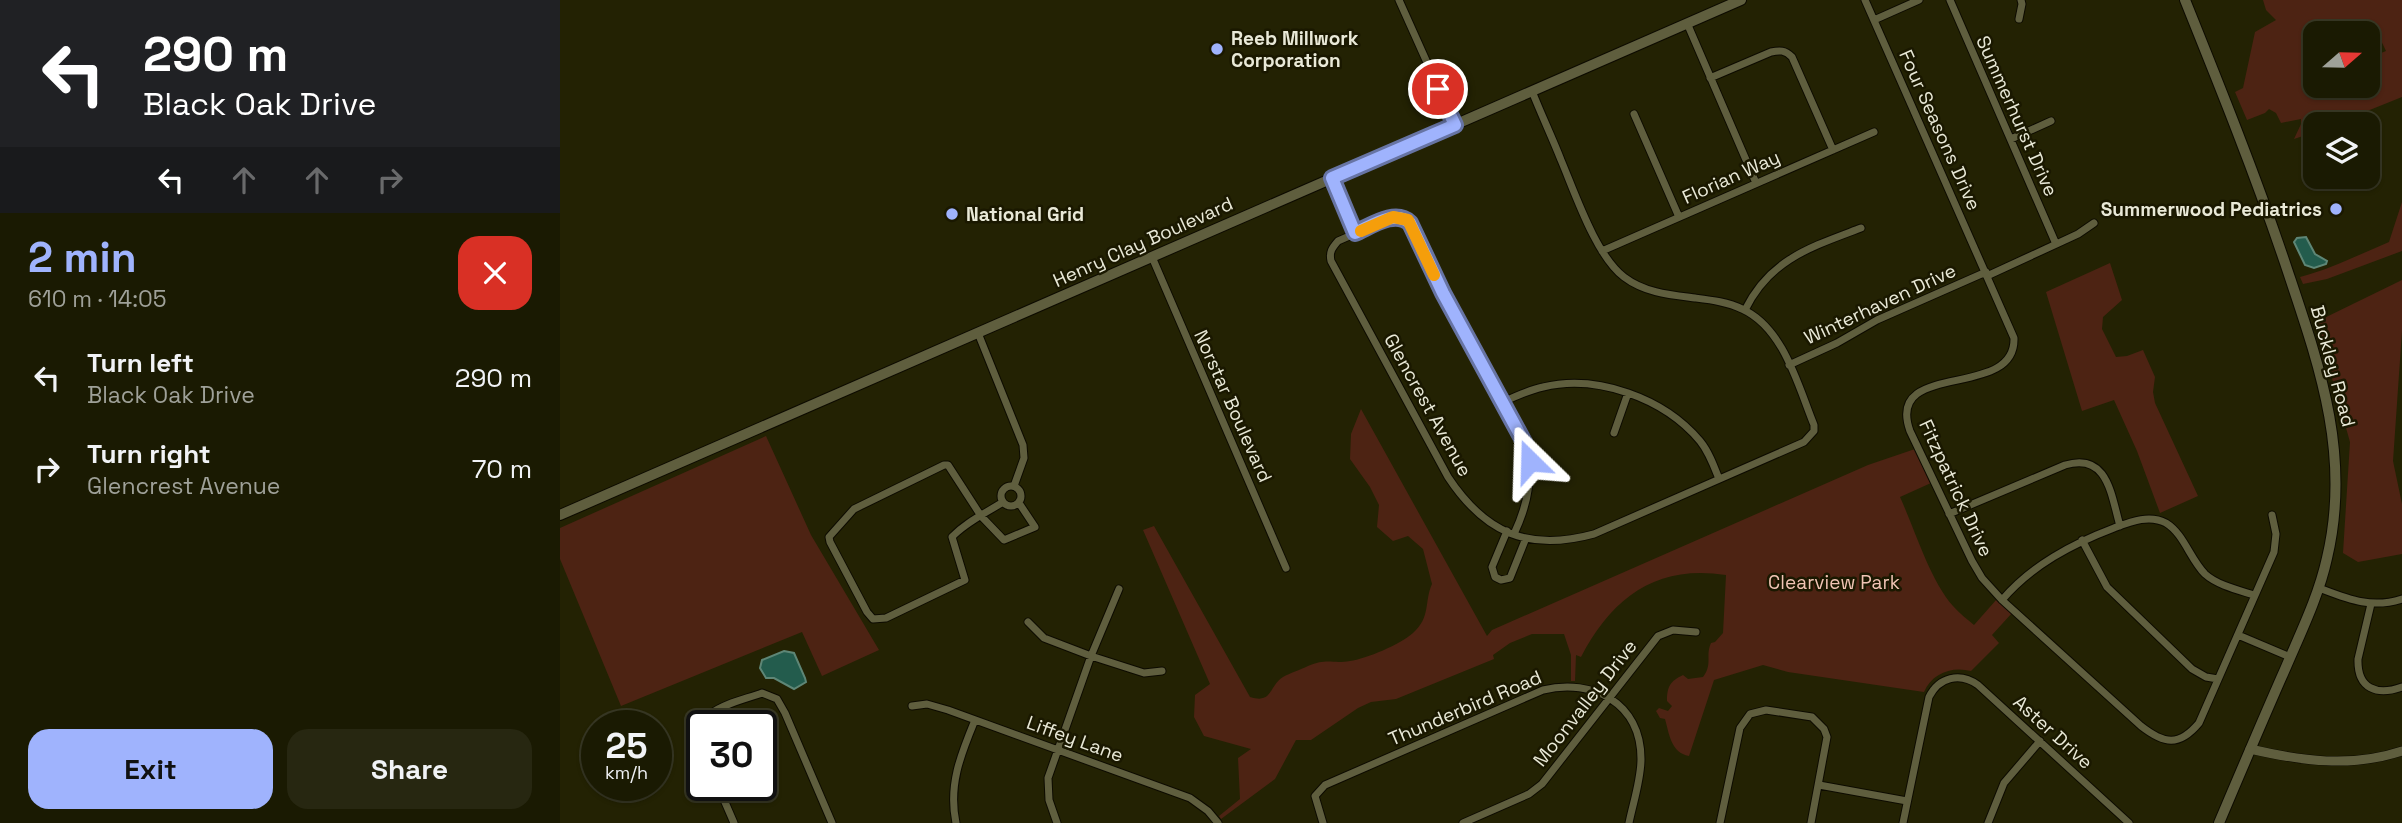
<!DOCTYPE html>
<meta charset="utf-8">
<style>
:root{--surface:#1a1a02;--page:#272711;--text:#f1f3f6;--muted:#9fa199;--line:#383824;--accent:#9fb3fd}
body{margin:0;font-family:"Space Grotesk",sans-serif;background:var(--page);color:var(--text);height:100vh;display:flex;flex-direction:column;font-size:26px;white-space:nowrap}
*{box-sizing:border-box;margin:0}
p{font-size:23px;color:var(--muted)}
.icon{flex:none;width:38px;height:38px;fill:none;stroke:currentColor;stroke-width:2;stroke-linecap:round;stroke-linejoin:round}
.map{position:relative;flex:1;overflow:hidden}
.side{display:flex;flex-direction:column;background:var(--surface);width:560px}
.side>*{flex:none}
.guide{background:#202124;color:#fff;overflow:hidden}
.needle{width:46px;rotate:70deg}
.controls{position:absolute;left:1743px;top:21px;display:grid;gap:14px}
.controls a{display:grid;place-items:center;width:77px;height:77px;border-radius:14px;background:var(--surface);box-shadow:0 2px 5px #0004,0 0 0 2px var(--line);font-size:35px}
.speed{position:absolute;left:21px;top:710px;display:flex;gap:14px;font-size:35px;font-weight:700;text-align:center}
.speed>*{display:grid;place-content:center;width:91px;height:91px;border-radius:50%;background:var(--surface);box-shadow:0 2px 5px #0004,0 0 0 2px var(--line);line-height:1}
.speed small{font-size:18px;font-weight:400}
.speed .limit{border:4px solid #111;border-radius:10px;background:#fff;color:#111}
.pin{position:absolute;display:grid;place-items:center;width:60px;height:60px;color:#fff;margin:-30px;border:4px solid #fff;border-radius:50%;box-shadow:0 2px 7px #0007}
.me{position:absolute;width:77px;margin:-38px;rotate:338deg;stroke-linejoin:round;filter:drop-shadow(0 0 5px #0008)}
.turn{display:flex;align-items:center;gap:24px;height:147px;padding:0 28px;font-size:32px}
.turn .icon{width:91px;height:91px;stroke-width:2.5}
.turn b{display:block;font-size:49px;line-height:60px}
.lanes{display:flex;align-items:center;height:66px;padding:0 28px;background:#0003;justify-content:center;gap:35px;direction:ltr}
.lanes .off{opacity:.35}
.round{display:grid;place-items:center;flex:none;width:74px;height:74px;border-radius:21px;background:var(--page)}
.summary{display:flex;align-items:center;justify-content:space-between;height:119px;padding:0 28px}
h1{font-size:42px;font-weight:700;line-height:52px;color:var(--accent)}
.button{display:flex;gap:14px;margin-top:auto;padding:14px 28px}
.button a{flex:1;height:80px;border-radius:21px;background:var(--accent);color:#111;font-size:28px;font-weight:700;line-height:80px;text-align:center}
.button a+a{background:var(--page);color:var(--text)}
ul{padding:0;list-style:none}
li{display:flex;align-items:center;gap:21px;height:91px;padding:0 28px}
li div{flex:1}
li b{display:block;font-size:26px}
li em{font-style:normal}
main{display:flex;flex:1;min-height:0}
.map>svg:first-child{display:block}
</style>
<main>
<section class="side">
<div class="guide">
<div class="turn"><svg class="icon" aria-label="left" viewBox="0 0 24 24"><path d="M17 20v-9H6M10 6l-5 5 5 5"/></svg><div><b>290 m</b>Black Oak Drive</div></div>
<div class="lanes"><svg class="icon" aria-label="left" viewBox="0 0 24 24"><path d="M17 20v-9H6M10 6l-5 5 5 5"/></svg><svg class="icon off" aria-label="ahead" viewBox="0 0 24 24"><path d="M12 20V5M6 11l6-6 6 6"/></svg><svg class="icon off" aria-label="ahead" viewBox="0 0 24 24"><path d="M12 20V5M6 11l6-6 6 6"/></svg><svg class="icon off" aria-label="right" viewBox="0 0 24 24"><path d="M7 20v-9h11M14 6l5 5-5 5"/></svg></div>
</div>
<div class="summary"><div><h1>2 min</h1><p>610 m · 14:05</p></div><a class="round" style="background:#d93025;color:#fff"><svg class="icon" aria-label="close" viewBox="0 0 24 24"><path d="M6 6l12 12M18 6L6 18"/></svg></a></div>
<ul>
<li><svg class="icon" aria-label="left" viewBox="0 0 24 24"><path d="M17 20v-9H6M10 6l-5 5 5 5"/></svg><div><b>Turn left</b><p>Black Oak Drive</p></div><em>290 m</em></li>
<li><svg class="icon" aria-label="right" viewBox="0 0 24 24"><path d="M7 20v-9h11M14 6l5 5-5 5"/></svg><div><b>Turn right</b><p>Glencrest Avenue</p></div><em>70 m</em></li>
</ul>
<div class="button"><a>Exit</a><a>Share</a></div>
</section>
<div class="map">
<svg width="1842" height="823" viewBox="0 0 1842 823">
<rect width="100%" height="100%" fill="#232203"/>
<path fill="#4d2313" fill-rule="evenodd" d="M1703 0H1842V97L1775 124H1755V132L1734 139 1741 124V119L1721 123 1716 113 1709 109 1705 113 1687 120 1675 92 1683 88 1695 32 1716 20 1706 10ZM1815 28 1826 51 1811 57 1813 66 1808 69V86H1755V33L1808 34Z
M1842 202V251L1767 279 1743 284 1740 277C1771 269 1800 254 1829 242Z
M1550 263 1562 300 1543 317 1542 329 1556 357 1567 356 1583 350 1595 377 1593 392 1595 403 1638 496 1600 513 1577 451 1554 400 1522 411 1486 292Z
M1842 280V331L1833 461 1842 504V554L1798 562 1783 553 1790 442 1756 322Z
M801 409 927 636 932 630 1308 465 1355 449 1371 483 1340 497C1355 530 1370 580 1393 606 1399 613 1407 619 1414 625L1437 599 1452 613 1432 635 1439 643 1411 671C1392 666 1372 673 1364 692L1228 672 1203 665 1154 680 1129 756C1111 753 1109 733 1105 719L1100 718 1096 711 1099 708 1108 711 1112 706 1107 701C1107 687 1110 681 1123 675L1128 679 1143 677C1153 663 1145 656 1151 643L1155 642 1163 633 1166 575C1097 564 1052 597 1021 657L1016 655 1015 681H1011V655L1004 634H972L950 643 933 655 934 659 836 699 811 702 798 708 751 740H736L715 779 661 819 659 816 680 799 678 758 691 749 644 736 634 717 635 695 650 684 583 530 594 526 690 697C713 704 708 687 723 677 730 673 740 670 748 666 767 658 772 664 790 661 806 659 841 644 853 633 871 617 864 602 872 584L863 549 848 536 833 541 817 527 819 505 810 487 790 459 791 434Z
M206 436 251 535 319 650 262 676 242 632 61 706 0 559V528Z"/>
<path fill="#235c4d" stroke="#5e8676" stroke-width="2" d="M1746 237 1755 254 1767 261 1766 264 1754 268 1745 265 1734 242 1737 238Z
M224 651 234 653 245 678 246 682 234 689 214 678H206L200 668 202 660Z"/>
<g fill="none" stroke-linecap="round" stroke-linejoin="round">
<defs>
<path id="minor" d="M839 0 895 125
M1305 0 1454 338C1456 401 1324 359 1350 431L1412 561 1422 578 1442 600 1581 726C1604 744 1619 747 1639 723L1714 552 1716 534 1712 515
M1390 0 1496 244
M1459 19 1462 4 1461 0
M1314 20 1359 0
M1127 23 1196 183
M1150 78 1211 52C1220 50 1225 50 1232 57L1273 150
M1074 114 1119 217
M1451 139 1491 121
M772 179 795 233
M1042 251 1314 132
M592 257 726 568
M1427 276 1518 234 1534 223
M1185 310C1210 259 1251 247 1301 228
M418 333 463 445 464 458 454 486
M1229 365 1277 343 1317 320 1426 272
M943 402C956 396 969 390 983 387 1037 374 1104 398 1140 441 1149 452 1154 466 1159 479
M1054 433 1068 393
M441 496a10 10 0 1 1 20 0a10 10 0 1 1-20 0Z
M443 502C426 513 406 522 392 537L405 580 326 618 313 619 307 612 270 542 269 537 294 509 384 465H388L421 516 444 540 475 527 459 503
M1389 514 1505 465C1548 452 1551 495 1560 526
M947 531 932 567 935 577 941 580 950 578 966 538
M954 534C968 504 974 476 965 444L883 293 850 223 841 217H833L778 241C772 248 769 252 771 261L888 477C925 533 968 552 1034 534L1244 442 1254 431V425C1238 386 1224 328 1182 309 1168 302 1151 300 1135 298 1111 295 1085 293 1064 277 1036 256 1015 193 1001 160 992 137 981 114 972 91
M1522 540 1547 587 1632 669 1646 677 1658 679
M1759 588C1788 599 1811 609 1842 599
M1442 600C1472 565 1512 544 1554 528 1570 522 1589 514 1606 523 1624 534 1630 559 1645 574 1657 585 1678 590 1694 595
M1811 604 1798 659C1797 689 1817 696 1842 687
M468 622 484 638 531 656 584 673 602 671
M1678 635 1730 657
M352 706 367 704 388 710 630 798 648 811 658 823
M142 747C130 709 175 703 202 693L217 699 225 713 272 823
M1259 785 1347 801
M158 786 174 823
M396 823C388 785 401 754 415 720
M497 823 489 800 488 778 531 656 559 589
M763 823 755 796 765 785 983 690C1033 678 1081 703 1081 759 1081 780 1073 803 1069 823
M903 823 969 794 982 784 1098 636 1113 630 1136 632
M1160 823 1180 728 1190 714 1206 710 1252 717 1264 729 1267 737 1251 823
M1343 823 1369 697C1379 677 1400 672 1418 685L1569 823
M1428 823 1444 783 1480 741"/>
<path id="tertiary" d="M1690 749C1742 761 1791 768 1842 751"/>
<path id="secondary" d="M1625 0C1660 87 1695 174 1725 263 1758 362 1792 453 1767 558 1759 595 1741 632 1726 667 1703 719 1681 771 1659 823
M0 515 1181 0"/>
</defs>
<use href="#minor" stroke="#0d0b00" stroke-width="9"/>
<use href="#tertiary" stroke="#0d0b00" stroke-width="10"/>
<use href="#secondary" stroke="#0d0b00" stroke-width="12"/>
<use href="#minor" stroke="#5f5e3e" stroke-width="7"/>
<use href="#tertiary" stroke="#5f5e3e" stroke-width="9"/>
<use href="#secondary" stroke="#5f5e3e" stroke-width="10"/>
</g>
<g fill="none" stroke-linecap="round" stroke-linejoin="round">
<defs>
<path id="route" d="M878 89 895 125 772 178 795 233C811 226 835 209 850 223L883 293 965 444 970 461"/>
</defs>
<use href="#route" stroke="#6774a4" stroke-width="18"/>
<use href="#route" stroke="#9fb3fd" stroke-width="12"/>
<path stroke="#f59e0b" stroke-width="12" d="M801 231 833 217 848 220 874 275"/>
</g>
<g fill="#9fb3fd" stroke="#1a1800" stroke-width="2.5">
<circle cx="657" cy="49" r="7"/>
<circle cx="1776" cy="209" r="7"/>
<circle cx="392" cy="214" r="7"/>
</g>
<g text-anchor="middle" dominant-baseline="central" stroke-width="5" stroke-linejoin="round" paint-order="stroke">
<g font-size="19" font-weight="bold" fill="#e9e9d7" stroke="#1a1800" text-anchor="start">
<text x="671" y="38">Reeb Millwork<tspan x="671" dy="22">Corporation</tspan></text>
<text x="1762" y="209" text-anchor="end">Summerwood Pediatrics</text>
<text x="406" y="214">National Grid</text>
</g>
<g font-size="19" fill="#e9e9d7" stroke="#1a1800">
<text transform="translate(1457 116) rotate(66)">Summerhurst Drive</text>
<text transform="translate(1380 130) rotate(66)">Four Seasons Drive</text>
<text transform="translate(1171 177) rotate(-24)">Florian Way</text>
<text transform="translate(583 242) rotate(-24)">Henry Clay Boulevard</text>
<text transform="translate(1320 304) rotate(-25)">Winterhaven Drive</text>
<text transform="translate(1773 366) rotate(75)">Buckley Road</text>
<text transform="translate(868 405) rotate(61)">Glencrest Avenue</text>
<text transform="translate(673 406) rotate(66)">Norstar Boulevard</text>
<text transform="translate(1396 488) rotate(65)">Fitzpatrick Drive</text>
<text transform="translate(1025 703) rotate(-52)">Moonvalley Drive</text>
<text transform="translate(905 708) rotate(-23)">Thunderbird Road</text>
<text transform="translate(1493 732) rotate(42)">Aster Drive</text>
<text transform="translate(515 739) rotate(20)">Liffey Lane</text>
</g>
<g font-size="19" fill="#f1c4b4" stroke="#1a1800">
<text x="1274" y="582">Clearview Park</text>
</g>
</g>
</svg>
<div class="controls">
<a><svg class="needle" viewBox="-14 -14 28 28"><path d="M0-13l5 13h-10z" fill="#e53935"/><path d="M0 13l5-13h-10z" fill="#9fa199"/></svg></a>
<a><svg class="icon" aria-label="layers" viewBox="0 0 24 24"><path d="M12 4l9 5-9 5-9-5zM3 14l9 5 9-5"/></svg></a>
</div>
<div class="speed"><div>25<small>km/h</small></div><div class="limit">30</div></div>
<div class="pin" style="left:878px;top:89px;background:#d93025"><svg class="icon" aria-label="arrive" viewBox="0 0 24 24"><path d="M6 21V4h12l-3 4 3 4H6"/></svg></div>
<svg class="me" style="left:970px;top:461px" viewBox="-20 -20 40 40"><path d="M0-17L14 15 0 8-14 15z" fill="#9fb3fd" stroke="#fff" stroke-width="4"/></svg>
</div>
</main>
